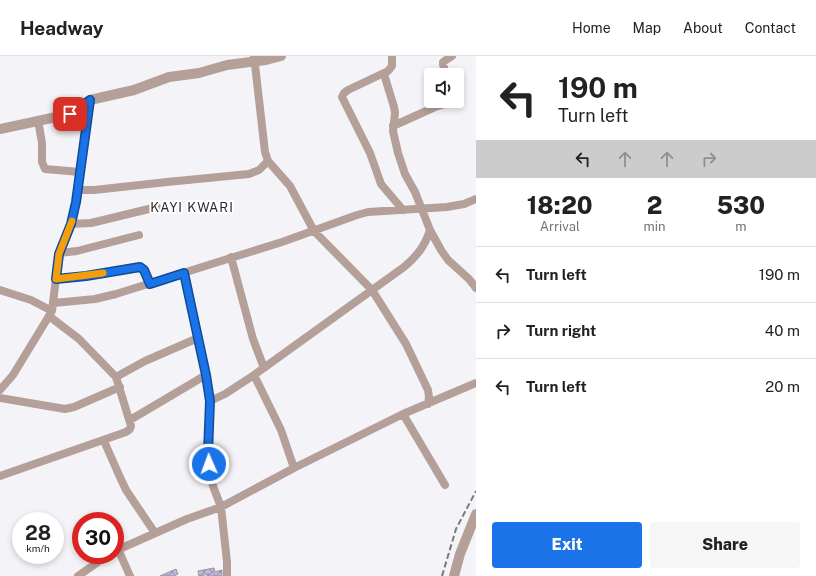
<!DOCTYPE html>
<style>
:root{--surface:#fff;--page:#f6f6f6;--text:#222;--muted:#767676;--line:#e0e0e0;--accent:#1a73e8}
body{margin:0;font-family:"Public Sans",sans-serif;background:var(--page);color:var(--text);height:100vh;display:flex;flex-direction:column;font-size:15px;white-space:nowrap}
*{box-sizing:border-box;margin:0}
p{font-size:13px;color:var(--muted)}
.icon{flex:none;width:22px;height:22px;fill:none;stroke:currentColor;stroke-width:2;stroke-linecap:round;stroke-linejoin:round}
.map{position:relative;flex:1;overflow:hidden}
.sheet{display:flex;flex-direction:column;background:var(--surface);width:340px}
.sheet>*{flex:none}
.banner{background:#fff;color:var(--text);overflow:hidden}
.buttons{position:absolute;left:424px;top:12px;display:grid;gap:8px}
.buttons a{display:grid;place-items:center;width:40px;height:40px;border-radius:4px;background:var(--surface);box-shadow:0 2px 6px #0003;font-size:20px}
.speed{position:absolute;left:12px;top:456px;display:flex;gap:8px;font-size:20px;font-weight:700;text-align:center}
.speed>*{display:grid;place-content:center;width:52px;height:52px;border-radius:50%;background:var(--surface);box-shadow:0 2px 6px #0003;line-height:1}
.speed small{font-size:10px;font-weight:400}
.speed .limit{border:6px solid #d22;background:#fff;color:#111}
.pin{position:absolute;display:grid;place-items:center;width:34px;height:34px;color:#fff;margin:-17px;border-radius:8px;box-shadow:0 2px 6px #0006}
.me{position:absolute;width:44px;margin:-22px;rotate:358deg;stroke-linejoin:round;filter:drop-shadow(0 0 3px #0008)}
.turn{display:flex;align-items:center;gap:14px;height:84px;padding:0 16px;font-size:18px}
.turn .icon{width:52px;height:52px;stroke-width:2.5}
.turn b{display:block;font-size:28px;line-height:34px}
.lanes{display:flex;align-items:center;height:38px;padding:0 16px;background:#0003;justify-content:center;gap:20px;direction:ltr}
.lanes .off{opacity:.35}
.eta{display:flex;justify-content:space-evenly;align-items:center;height:68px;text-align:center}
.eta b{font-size:24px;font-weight:800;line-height:28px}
.button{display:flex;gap:8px;margin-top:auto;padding:8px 16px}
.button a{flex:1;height:46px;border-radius:4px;background:var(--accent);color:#fff;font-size:16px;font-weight:800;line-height:46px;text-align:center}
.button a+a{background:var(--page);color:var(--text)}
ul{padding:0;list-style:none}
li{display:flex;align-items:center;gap:12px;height:56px;padding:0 16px;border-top:1px solid var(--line)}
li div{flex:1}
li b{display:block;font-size:15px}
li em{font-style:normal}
header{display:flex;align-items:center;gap:24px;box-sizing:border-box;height:56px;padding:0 20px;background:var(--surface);border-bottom:1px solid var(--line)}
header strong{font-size:19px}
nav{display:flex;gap:22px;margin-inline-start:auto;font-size:14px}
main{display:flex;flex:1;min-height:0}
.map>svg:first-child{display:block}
</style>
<header>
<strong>Headway</strong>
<nav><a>Home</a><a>Map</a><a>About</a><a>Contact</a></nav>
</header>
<main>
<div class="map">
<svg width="476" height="520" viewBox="0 0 476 520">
<defs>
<pattern id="building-cross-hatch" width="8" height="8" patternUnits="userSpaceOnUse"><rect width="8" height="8" fill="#bfb5dd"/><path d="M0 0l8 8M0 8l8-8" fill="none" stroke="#9b93b3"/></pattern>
</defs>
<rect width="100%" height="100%" fill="#f4f4f8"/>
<path fill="url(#building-cross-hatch)" stroke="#969598" d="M214 512 215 516 222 514V520H208L207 519 210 518 199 520 198 515Z
M176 513 178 518 174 520H160Z"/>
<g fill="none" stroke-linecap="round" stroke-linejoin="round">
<path stroke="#b4a099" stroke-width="8" d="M254 0 265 96 268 105 290 130 314 175 372 234 406 288 428 334 429 341 428 348
M392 0V10L388 15 348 34 344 37 342 41 370 97 381 128 403 154
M384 18 394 51 395 57 393 75 398 97 405 118 415 136 430 174 441 194 448 204 469 223 476 232
M447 19 443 9V6L452 0
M38 64 42 87V106L45 113 80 116
M393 70 435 51 455 45
M78 134H94L167 126 249 118 259 114 268 105
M71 168 91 167 157 151
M59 197 77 195 139 179
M231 201 253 283 264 312
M185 217 206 319 210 345 208 397 210 419 213 430 221 451 227 506V520
M56 223 86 220 140 211 144 213 150 228
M0 234 31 244 52 255
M54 247 95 243 116 238 282 186 357 159 368 156 447 151 464 148 476 143
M254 319 281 374 294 412
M116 321 145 305 198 282
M0 334 13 319 52 255 59 197 71 168 76 146 90 44
M0 342 65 353 74 351 120 331
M210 345 225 338 254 319 404 211C417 200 425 190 430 174
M403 358 445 429
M130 364 206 319
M104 385 119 419 126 434 155 477
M0 420 126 376 130 373 131 370 116 321 79 283 49 260
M118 493 130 520
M115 495 187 463 221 451 294 412 403 358 476 327
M78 520 108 499"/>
<path stroke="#b4a099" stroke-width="10" d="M0 73 70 58 90 44 134 34 169 21 199 17 227 9 266 4 281 0
M454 520 460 498 476 458"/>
<path stroke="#79797c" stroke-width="2" stroke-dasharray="6 3" stroke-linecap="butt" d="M442 520 456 473 476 435"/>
</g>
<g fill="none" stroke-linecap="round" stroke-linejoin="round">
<defs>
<path id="route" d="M70 58 90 44 76 146 71 168 59 198 56 223 86 220 140 211 144 214 150 228 184 217 206 319 210 345 208 397 209 408"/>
</defs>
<use href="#route" stroke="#114b97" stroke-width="10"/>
<use href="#route" stroke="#1a73e8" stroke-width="7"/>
<path stroke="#f59e0b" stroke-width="7" d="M72 165 59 198 56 223 103 217"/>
</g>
<g text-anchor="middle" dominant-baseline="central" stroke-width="4" stroke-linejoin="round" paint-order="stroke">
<g font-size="13" letter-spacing="1" fill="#29292a" stroke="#fff">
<text x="192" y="151">KAYI KWARI</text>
</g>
</g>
</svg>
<div class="buttons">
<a><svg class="icon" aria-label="sound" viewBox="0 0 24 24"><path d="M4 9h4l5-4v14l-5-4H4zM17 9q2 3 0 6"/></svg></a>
</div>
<div class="speed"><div>28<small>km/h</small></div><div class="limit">30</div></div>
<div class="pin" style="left:70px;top:58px;background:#d93025"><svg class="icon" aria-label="arrive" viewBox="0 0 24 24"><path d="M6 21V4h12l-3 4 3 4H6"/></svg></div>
<svg class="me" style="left:209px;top:408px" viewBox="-20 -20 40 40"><circle r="17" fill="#1a73e8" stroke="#fff" stroke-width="3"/><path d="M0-11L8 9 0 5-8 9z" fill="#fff"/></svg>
</div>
<section class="sheet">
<div class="banner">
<div class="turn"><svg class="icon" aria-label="left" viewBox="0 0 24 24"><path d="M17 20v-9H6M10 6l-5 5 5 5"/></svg><div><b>190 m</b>Turn left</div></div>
<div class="lanes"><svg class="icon" aria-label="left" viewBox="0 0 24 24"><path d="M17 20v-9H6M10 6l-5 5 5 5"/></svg><svg class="icon off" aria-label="ahead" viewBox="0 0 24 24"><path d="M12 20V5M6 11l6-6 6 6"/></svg><svg class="icon off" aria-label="ahead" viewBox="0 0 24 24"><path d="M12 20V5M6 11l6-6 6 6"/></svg><svg class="icon off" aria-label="right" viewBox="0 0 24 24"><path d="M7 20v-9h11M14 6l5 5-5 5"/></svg></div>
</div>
<div class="eta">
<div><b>18:20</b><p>Arrival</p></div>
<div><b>2</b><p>min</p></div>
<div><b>530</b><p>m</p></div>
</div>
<ul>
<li><svg class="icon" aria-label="left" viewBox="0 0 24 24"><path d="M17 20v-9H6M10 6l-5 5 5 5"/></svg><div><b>Turn left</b></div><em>190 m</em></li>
<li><svg class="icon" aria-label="right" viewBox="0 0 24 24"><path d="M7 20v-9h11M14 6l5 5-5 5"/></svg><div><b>Turn right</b></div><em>40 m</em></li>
<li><svg class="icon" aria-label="left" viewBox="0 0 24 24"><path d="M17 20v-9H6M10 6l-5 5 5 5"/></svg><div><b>Turn left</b></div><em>20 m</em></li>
</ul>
<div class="button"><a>Exit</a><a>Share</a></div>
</section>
</main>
